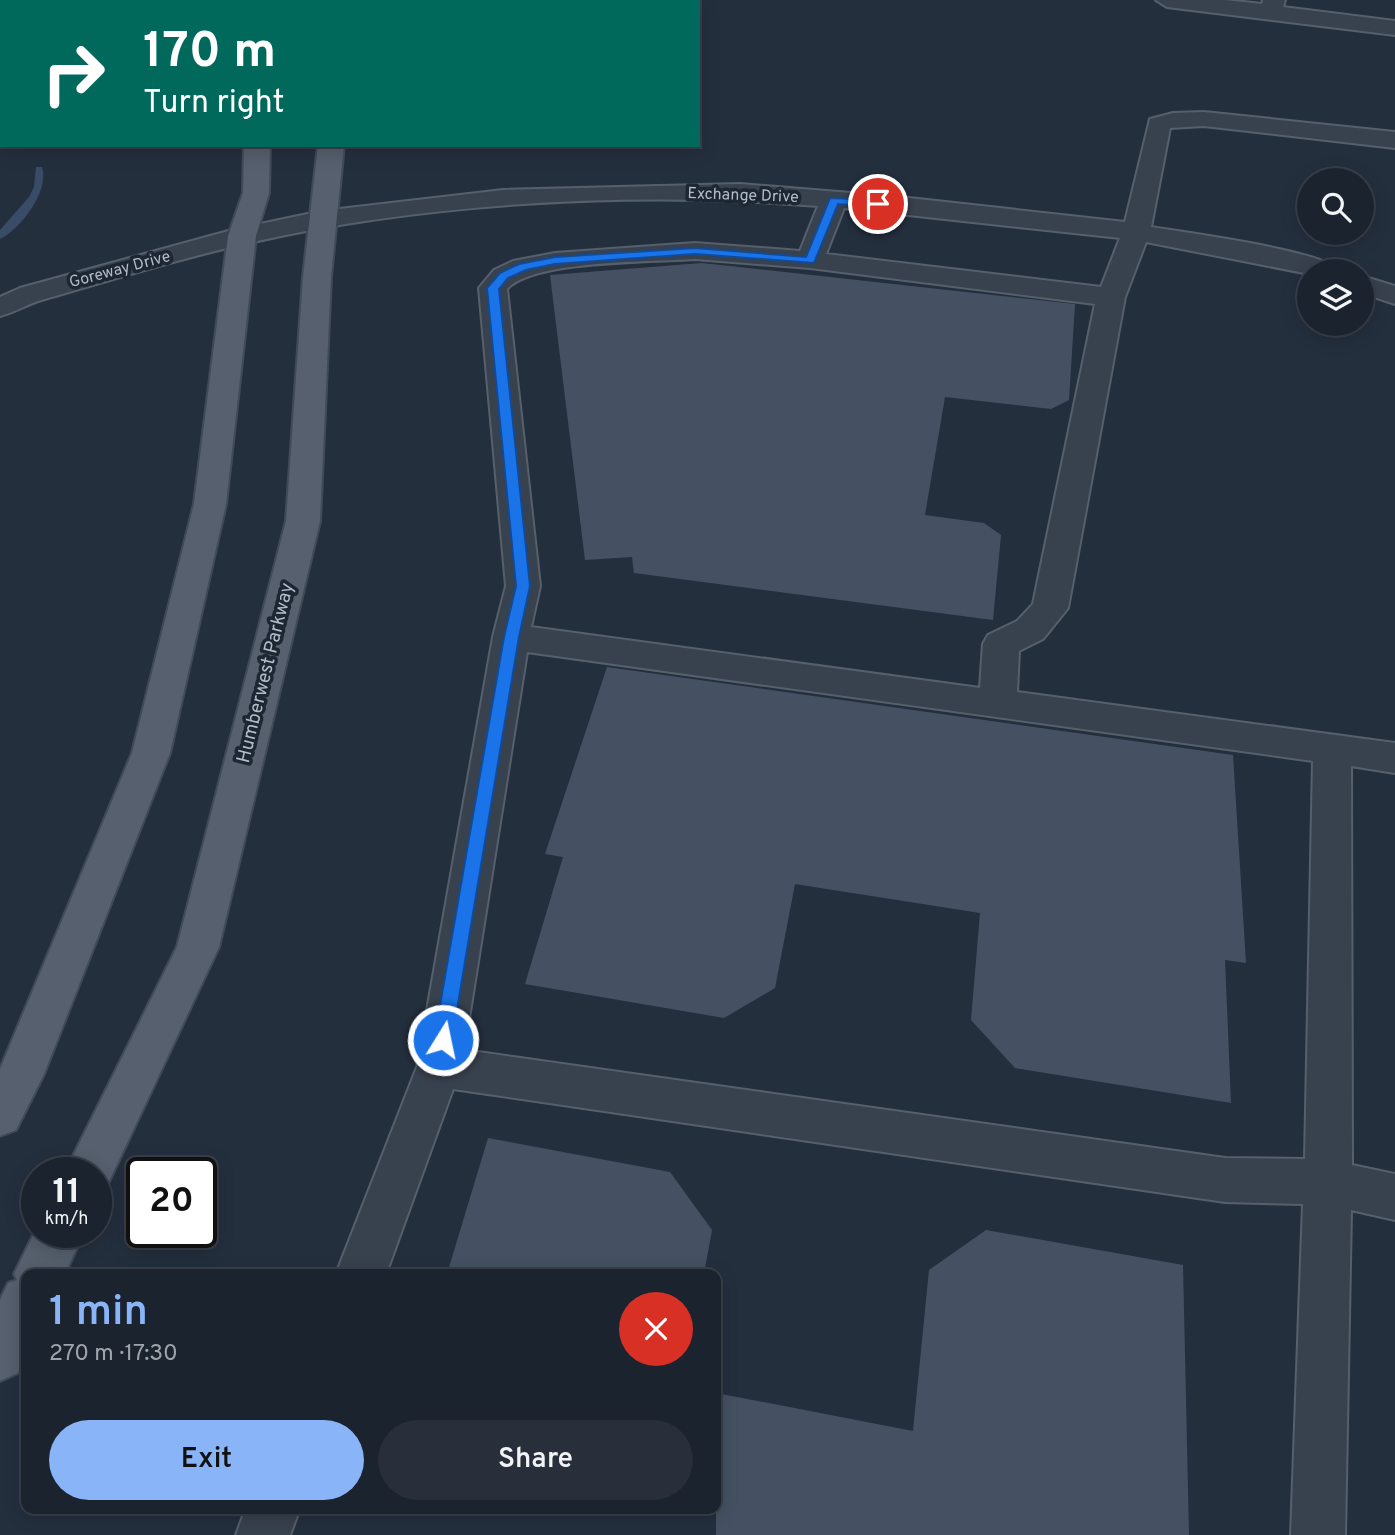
<!DOCTYPE html>
<meta charset="utf-8">
<style>
:root{--surface:#1b232e;--page:#282f3a;--text:#f1f3f6;--muted:#a0a4aa;--line:#39404a;--accent:#8ab4f8}
body{margin:0;font-family:Overpass,sans-serif;background:var(--page);color:var(--text);height:100vh;display:flex;flex-direction:column;font-size:26px;white-space:nowrap}
*{box-sizing:border-box;margin:0}
p{font-size:23px;color:var(--muted)}
.icon{flex:none;width:38px;height:38px;fill:none;stroke:currentColor;stroke-width:2;stroke-linecap:round;stroke-linejoin:round}
.map{position:relative;flex:1;overflow:hidden}
.side{position:absolute;left:21px;top:1269px;width:700px;height:245px;display:flex;flex-direction:column;background:var(--surface);border-radius:14px;box-shadow:0 4px 18px #0003,0 0 0 2px var(--line)}
.side>*{flex:none}
.hud{position:absolute;left:0px;top:0px;width:700px;height:147px;box-shadow:0 4px 18px #0003,0 0 0 2px var(--line);background:#00695c;color:#fff;overflow:hidden}
.tools{position:absolute;left:1297px;top:168px;display:grid;gap:14px}
.tools a{display:grid;place-items:center;width:77px;height:77px;border-radius:50%;background:var(--surface);box-shadow:0 4px 18px #0003,0 0 0 2px var(--line);font-size:35px}
.speed{position:absolute;left:21px;top:1157px;display:flex;gap:14px;font-size:35px;font-weight:700;text-align:center}
.speed>*{display:grid;place-content:center;width:91px;height:91px;border-radius:50%;background:var(--surface);box-shadow:0 4px 18px #0003,0 0 0 2px var(--line);line-height:1}
.speed small{font-size:18px;font-weight:400}
.speed .limit{border:4px solid #111;border-radius:10px;background:#fff;color:#111}
.pin{position:absolute;display:grid;place-items:center;width:60px;height:60px;color:#fff;margin:-30px;border:4px solid #fff;border-radius:50%;box-shadow:0 2px 7px #0007}
.me{position:absolute;width:77px;margin:-38px;rotate:10deg;stroke-linejoin:round;filter:drop-shadow(0 0 5px #0008)}
.turn{display:flex;align-items:center;gap:24px;height:147px;padding:0 28px;font-size:32px}
.turn .icon{width:91px;height:91px;stroke-width:2.5}
.turn b{display:block;font-size:49px;line-height:60px}
.round{display:grid;place-items:center;flex:none;width:74px;height:74px;border-radius:37px;background:var(--page)}
.head{display:flex;align-items:center;justify-content:space-between;height:119px;padding:0 28px}
h1{font-size:42px;font-weight:600;line-height:52px;color:var(--accent)}
.button{display:flex;gap:14px;margin-top:auto;padding:14px 28px}
.button a{flex:1;height:80px;border-radius:42px;background:var(--accent);color:#111;font-size:28px;font-weight:600;line-height:80px;text-align:center}
.button a+a{background:var(--page);color:var(--text)}
.map>svg:first-child{display:block}
</style>
<div class="map">
<svg width="1395" height="1535" viewBox="0 0 1395 1535">
<rect width="100%" height="100%" fill="#242f3e"/>
<g fill="none" stroke-linecap="round" stroke-linejoin="round">
<path fill="#394c67" fill-rule="evenodd" d="M96 0H104L95 2Z
M2 81V88L0 89V82Z
M0 129 2 130V137L0 136Z
M36 167H42C50 190 21 229 0 239V230L29 197 34 187Z"/>
</g>
<path fill="#455162" d="M702 263 1075 304 1069 400 1051 409 945 397 925 515 984 523 1001 535 993 620 634 573 632 557 585 560 550 275Z
M607 667 1233 755 1246 963 1225 960 1231 1103 1015 1068 971 1020 980 913 795 884 775 988 724 1018 525 984 563 857 545 854Z
M488 1138 670 1172 712 1230 704 1274H447Z
M986 1230 1183 1265 1189 1535H716V1393L913 1431 929 1270Z"/>
<g fill="none" stroke-linecap="round" stroke-linejoin="round">
<defs>
<path id="minor" d="M1156 0H1225L1262 4 1263 0H1285L1283 7 1395 21V35L1167 7Z
M0 17H2V31H0Z
M1204 112 1395 132V148L1204 126 1170 128 1151 227C1182 232 1326 251 1340 271H1309V274L1146 242 1125 297 1068 608 1043 639 1019 651 1017 692 1395 743V773L1351 766 1352 1165 1395 1174V1220L1351 1210 1345 1535H1291L1303 1204 1225 1202 453 1089 386 1274H336L417 1067 493 637 506 586 479 288 494 270 513 261 555 253 695 243 800 251 818 206C637 191 426 202 249 243 180 258 112 280 45 299 29 303 16 312 0 316V297L20 288 232 230 322 211 503 190 740 184 900 197 1125 222 1150 119 1173 113ZM844 208 1120 238 1101 287 826 254ZM695 259 810 268 1095 304 1033 604 1017 621 988 635 983 644 980 688 531 627 540 586 507 289C533 260 653 262 695 259ZM527 652 1313 761 1305 1159 1225 1158 464 1050Z
M1362 276 1395 286V304L1362 293Z
M246 1508H300L290 1535H236Z"/>
<path id="major" d="M268 0H290L267 2Z
M333 0H355V2H333Z
M244 145H270L269 193 256 236 226 504 170 753 44 1074 16 1130 0 1136V1069L132 753 194 504 228 236 243 193Z
M318 145H344L331 277 320 521 219 947 106 1188 96 1191V1172H65L177 947 286 521 303 277Z
M37 1227V1232H84L65 1274H26V1356L18 1373 0 1381V1300L8 1283 17 1280 14 1274Z"/>
</defs>
<use href="#minor" stroke="#565f6c" stroke-width="4"/>
<use href="#major" stroke="#414a57" stroke-width="4"/>
<use href="#minor" fill="#38414e" fill-rule="evenodd"/>
<use href="#major" fill="#56606e" fill-rule="evenodd"/>
</g>
<path fill="#1a73e8" stroke="#114b97" stroke-width="2" d="M830 198 878 200 883 204 878 207 838 204 814 263 695 254 555 264 526 270 508 278 499 289 530 586 519 637 452 1040 450 1046H437L434 1040 504 637 516 586 487 288 500 273 519 264 555 257 695 248 806 257Z"/>
<g text-anchor="middle" dominant-baseline="central" stroke-width="7" stroke-linejoin="round" paint-order="stroke">
<g font-size="16" fill="#b4bcc9" stroke="#1d2633">
<text transform="translate(743 196) rotate(2)">Exchange Drive</text>
<text transform="translate(120 270) rotate(-15)">Goreway Drive</text>
</g>
<g font-size="19" fill="#b4bcc9" stroke="#1d2633">
<text transform="translate(266 673) rotate(-76)">Humberwest Parkway</text>
</g>
</g>
</svg>
<div class="tools">
<a><svg class="icon" aria-label="search" viewBox="0 0 24 24"><circle cx="10" cy="10" r="6"/><path d="M15 15l6 6"/></svg></a>
<a><svg class="icon" aria-label="layers" viewBox="0 0 24 24"><path d="M12 4l9 5-9 5-9-5zM3 14l9 5 9-5"/></svg></a>
</div>
<div class="speed"><div>11<small>km/h</small></div><div class="limit">20</div></div>
<div class="pin" style="left:878px;top:204px;background:#d93025"><svg class="icon" aria-label="arrive" viewBox="0 0 24 24"><path d="M6 21V4h12l-3 4 3 4H6"/></svg></div>
<svg class="me" style="left:443px;top:1040px" viewBox="-20 -20 40 40"><circle r="17" fill="#1a73e8" stroke="#fff" stroke-width="3"/><path d="M0-11L8 9 0 5-8 9z" fill="#fff"/></svg>
<div class="hud">
<div class="turn"><svg class="icon" aria-label="right" viewBox="0 0 24 24"><path d="M7 20v-9h11M14 6l5 5-5 5"/></svg><div><b>170 m</b>Turn right</div></div>
</div>
<section class="side">
<div class="head"><div><h1>1 min</h1><p>270 m · 17:30</p></div><a class="round" style="background:#d93025;color:#fff"><svg class="icon" aria-label="close" viewBox="0 0 24 24"><path d="M6 6l12 12M18 6L6 18"/></svg></a></div>
<div class="button"><a>Exit</a><a>Share</a></div>
</section>
</div>
